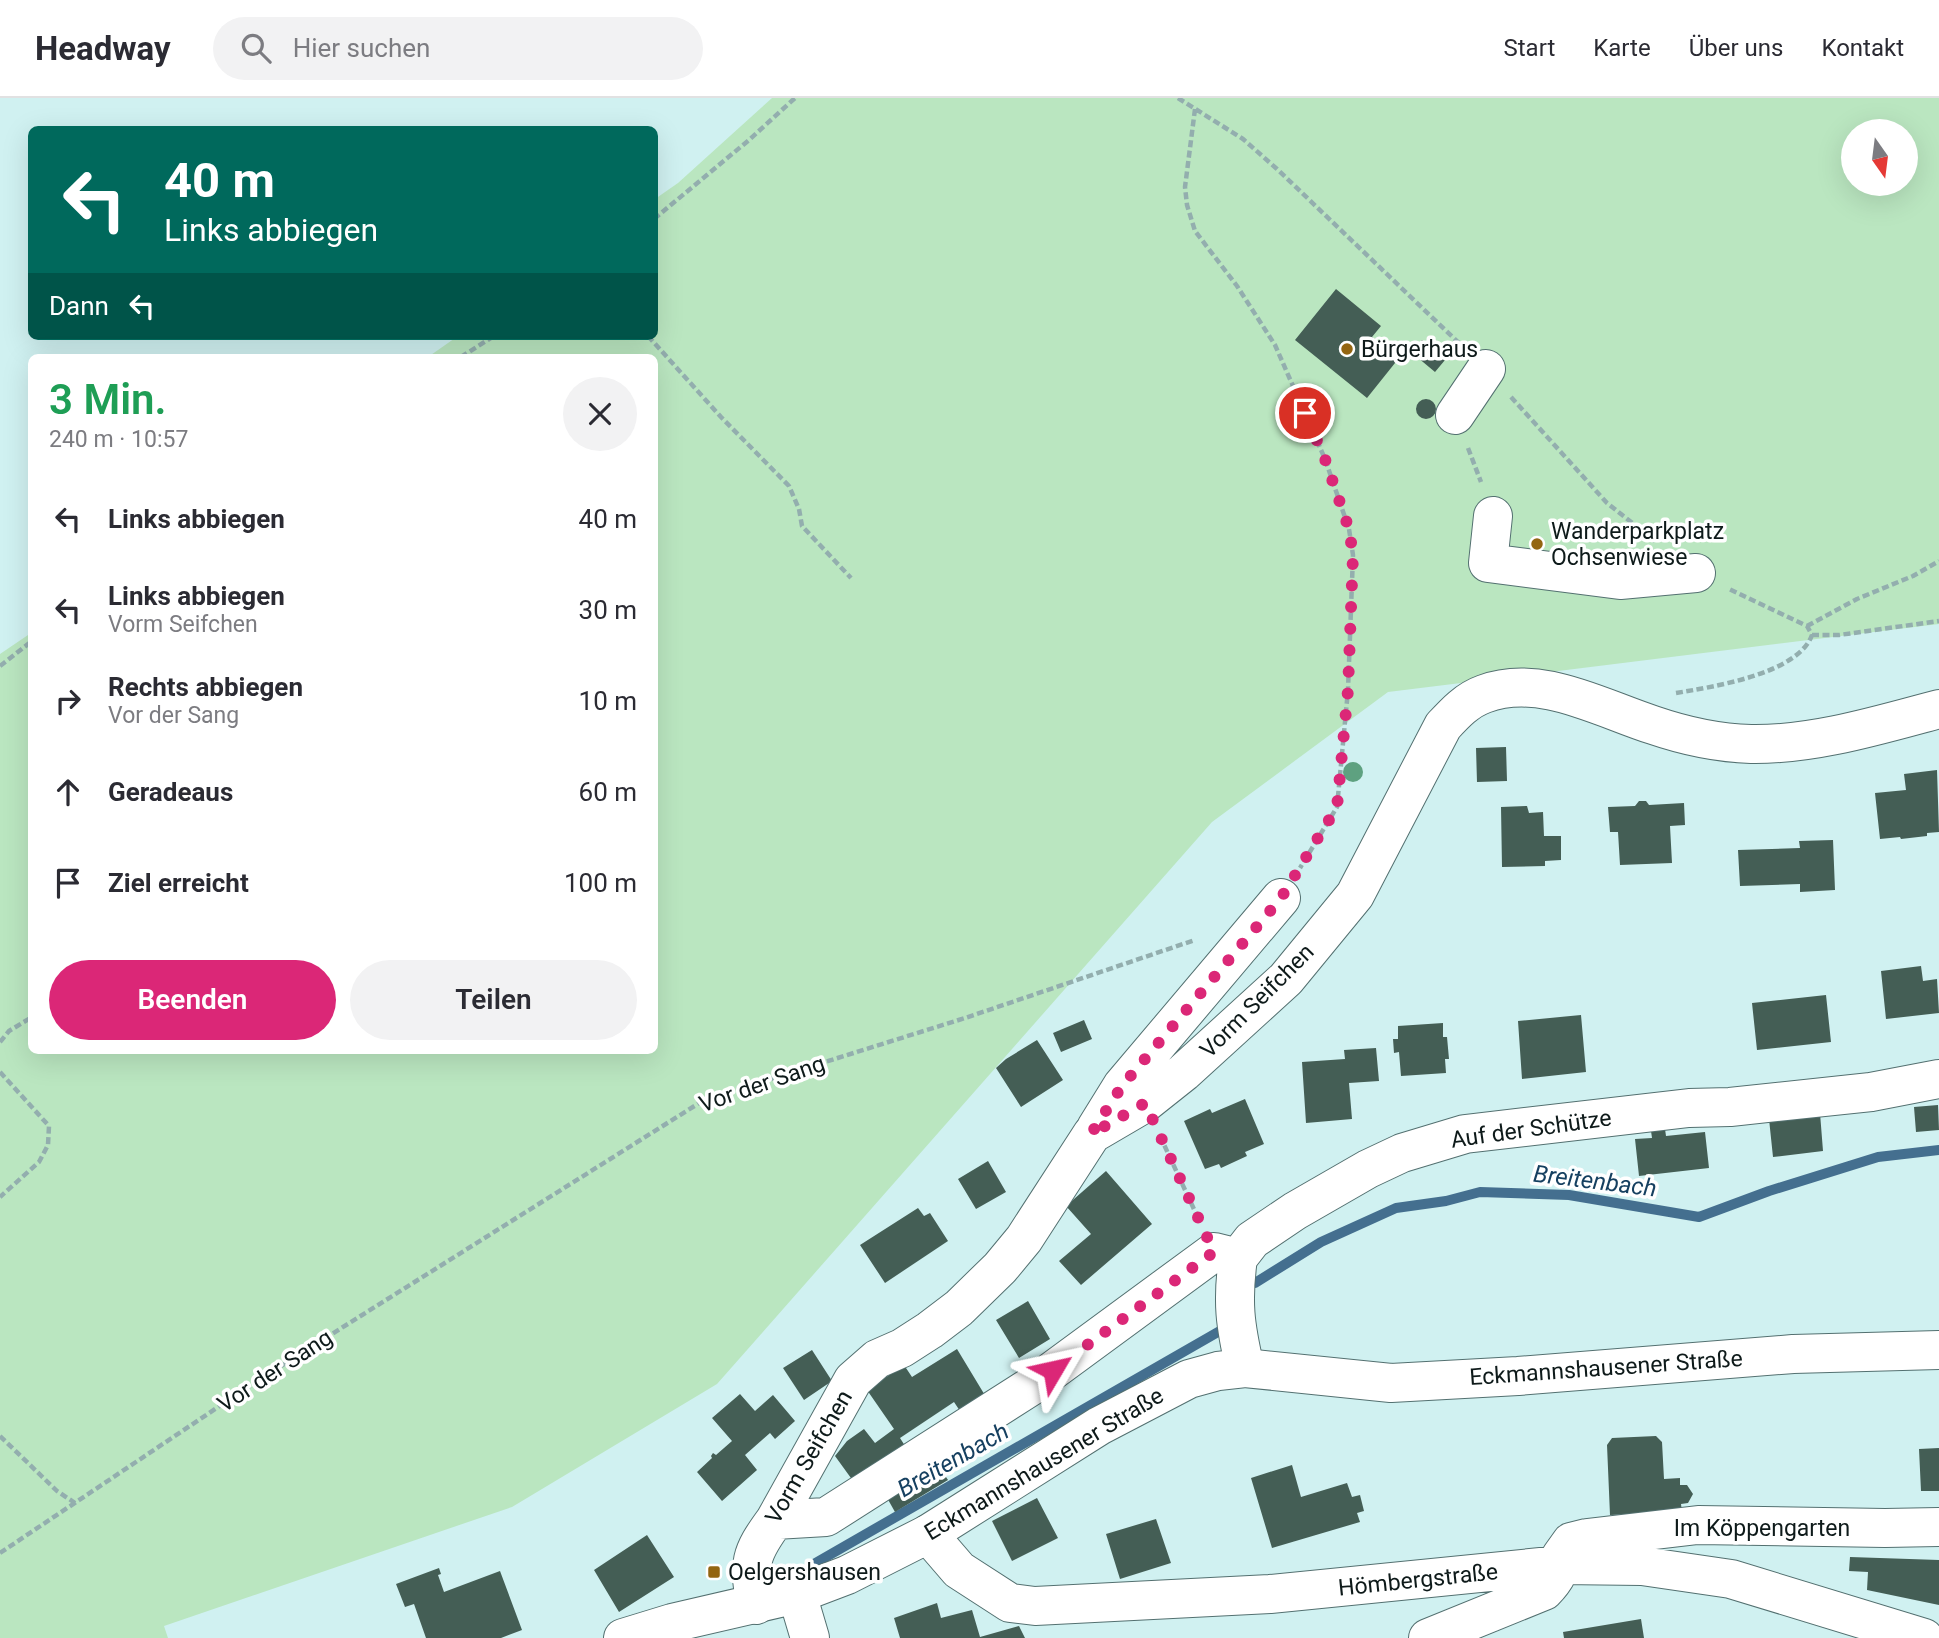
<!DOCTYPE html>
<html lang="de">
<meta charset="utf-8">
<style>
:root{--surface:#fff;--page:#f2f2f3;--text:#2b2b33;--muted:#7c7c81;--line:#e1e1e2;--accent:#db2777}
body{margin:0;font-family:Roboto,sans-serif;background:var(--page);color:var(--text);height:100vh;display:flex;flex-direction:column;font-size:26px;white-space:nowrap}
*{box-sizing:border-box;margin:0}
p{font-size:23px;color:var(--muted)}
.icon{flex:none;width:38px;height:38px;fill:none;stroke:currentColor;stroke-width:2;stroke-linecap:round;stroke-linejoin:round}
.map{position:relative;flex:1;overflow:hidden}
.panel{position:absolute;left:28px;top:256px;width:630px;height:700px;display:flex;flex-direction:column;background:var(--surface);border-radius:10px;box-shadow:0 7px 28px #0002}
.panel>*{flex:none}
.guide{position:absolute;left:28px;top:28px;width:630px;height:214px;border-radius:10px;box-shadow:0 7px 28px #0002;background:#00695c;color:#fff;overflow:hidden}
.needle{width:46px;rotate:166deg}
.tools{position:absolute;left:1841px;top:21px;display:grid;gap:14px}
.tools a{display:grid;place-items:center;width:77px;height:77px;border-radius:50%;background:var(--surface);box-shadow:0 7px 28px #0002;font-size:35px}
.pin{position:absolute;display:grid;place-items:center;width:60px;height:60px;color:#fff;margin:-30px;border:4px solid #fff;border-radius:50%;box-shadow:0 2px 7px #0007}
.me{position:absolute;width:77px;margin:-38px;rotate:54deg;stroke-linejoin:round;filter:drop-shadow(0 0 5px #0008)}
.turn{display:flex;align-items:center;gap:24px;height:147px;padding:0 21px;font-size:32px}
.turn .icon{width:91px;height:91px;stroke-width:2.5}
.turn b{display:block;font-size:49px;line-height:60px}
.then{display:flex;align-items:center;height:66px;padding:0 21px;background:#0003;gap:14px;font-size:26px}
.round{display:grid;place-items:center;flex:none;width:74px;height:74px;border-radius:37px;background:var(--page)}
.headline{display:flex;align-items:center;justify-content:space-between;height:119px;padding:0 21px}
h1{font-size:42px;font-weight:600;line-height:52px;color:#1e9e55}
.action{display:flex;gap:14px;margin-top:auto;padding:14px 21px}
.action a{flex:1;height:80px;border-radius:42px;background:var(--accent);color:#fff;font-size:28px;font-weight:600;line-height:80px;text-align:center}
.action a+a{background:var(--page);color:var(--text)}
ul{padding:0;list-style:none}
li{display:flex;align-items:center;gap:21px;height:91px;padding:0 21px}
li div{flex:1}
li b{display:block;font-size:26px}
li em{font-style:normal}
header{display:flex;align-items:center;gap:42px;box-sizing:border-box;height:98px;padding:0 35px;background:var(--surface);border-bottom:2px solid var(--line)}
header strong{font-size:33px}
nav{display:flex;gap:38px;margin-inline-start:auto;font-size:24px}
.search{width:490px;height:63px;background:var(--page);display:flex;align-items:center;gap:18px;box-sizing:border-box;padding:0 24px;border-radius:38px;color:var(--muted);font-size:26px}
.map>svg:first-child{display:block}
</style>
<header>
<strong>Headway</strong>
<div class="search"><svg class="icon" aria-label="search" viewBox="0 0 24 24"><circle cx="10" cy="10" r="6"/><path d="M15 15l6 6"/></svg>Hier suchen</div>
<nav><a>Start</a><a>Karte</a><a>Über uns</a><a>Kontakt</a></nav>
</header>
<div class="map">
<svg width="1939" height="1540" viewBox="0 0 1939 1540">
<rect width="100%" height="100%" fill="#d0f1f1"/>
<path fill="#bae6c0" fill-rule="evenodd" d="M772 0H1939V526L1388 594 1212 724 717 1286 512 1409 164 1528 168 1540H0V556L31 535 32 952H654V259H428L458 238H654L655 101 678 85ZM1853 33H1906V86H1853Z"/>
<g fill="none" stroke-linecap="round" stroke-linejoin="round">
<path stroke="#446f8f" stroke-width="10" d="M1255 1185 1321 1144 1396 1110 1446 1103 1480 1094 1569 1097 1699 1119 1769 1093 1878 1059 1939 1052
M812 1467 1225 1230"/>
</g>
<path fill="#445e55" d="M1336 191 1381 228 1372 239 1399 260 1367 300 1295 242Z
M1422 242 1445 262 1435 274 1411 254Z
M1416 311a10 10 0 1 1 20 0a10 10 0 1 1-20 0Z
M1506 649 1507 683 1477 684 1476 650Z
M1937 672 1939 734 1927 735V738L1901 741 1900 739 1880 741 1875 695 1906 692 1904 676Z
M1639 703H1646L1649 707 1684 705 1685 727 1670 728 1672 765 1620 767 1618 734H1610L1608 709 1635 708Z
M1527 708 1529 715 1543 714 1544 738H1561V762L1545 763V768L1502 769 1501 709Z
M1833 742 1835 792 1800 794V786L1740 788 1738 752 1800 750 1799 743Z
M1921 868 1923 883 1937 881 1939 915 1886 921 1881 873Z
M1826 897 1831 944 1757 952 1752 905Z
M1581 917 1586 974 1522 981 1518 923Z
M1084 922 1092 941 1061 954 1053 935Z
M1443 925V939H1447L1449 961H1445L1446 975 1401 978 1399 954 1394 955 1393 941H1398V928Z
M1037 942 1063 982 1021 1009 996 970 1006 961Z
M1376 950 1379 983 1349 985 1352 1021 1306 1025 1302 964 1345 961 1344 952Z
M1245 1001 1264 1046 1245 1054 1247 1058 1221 1070 1219 1066 1205 1071 1184 1023 1210 1011 1212 1015Z
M1938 1007 1939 1032 1916 1034 1914 1009Z
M1820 1015 1823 1053 1773 1059 1769 1021Z
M1665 1031 1666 1038 1705 1034 1709 1070 1639 1078 1635 1041 1652 1040 1651 1033Z
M988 1063 1006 1094 976 1111 958 1081Z
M1106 1073 1152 1126 1081 1187 1059 1163 1091 1136 1066 1108Z
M918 1110 924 1118 930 1115 948 1143 885 1185 860 1147Z
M1028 1203 1050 1241 1019 1260 996 1222Z
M957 1251 989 1304 964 1319 954 1304 900 1340 907 1351 856 1387 835 1358 847 1343 864 1331 875 1345 894 1331 867 1292 904 1267 912 1279Z
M812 1252 832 1283 804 1302 783 1270Z
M740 1296 755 1313 773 1297 795 1323 775 1341 770 1335 745 1357 757 1372 722 1403 697 1374 712 1360 711 1358 713 1355 716 1357 732 1343 712 1320Z
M1656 1338 1662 1344 1664 1381 1680 1380V1387H1687L1693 1396 1688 1405 1681 1406 1682 1414 1610 1417 1607 1347 1612 1340Z
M1939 1350V1393H1921L1919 1351Z
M938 1367 948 1382 895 1414 886 1398Z
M1292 1367 1301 1399 1347 1385 1352 1399 1360 1397 1364 1413 1357 1415 1360 1424 1272 1450 1251 1380Z
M1037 1400 1058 1440 1012 1463 992 1423Z
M1156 1421 1171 1465 1120 1481 1106 1436Z
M647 1437 674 1479 619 1514 594 1472Z
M1850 1459 1939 1462V1507L1867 1492 1868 1474 1849 1473Z
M439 1470 441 1476 438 1477 444 1494 500 1473 522 1532 501 1540H426L414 1506 405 1509 396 1486Z
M937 1505 941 1520 972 1512 980 1539 1019 1528 1025 1540H900L894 1520Z
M1641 1521 1644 1540H1564L1563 1534Z"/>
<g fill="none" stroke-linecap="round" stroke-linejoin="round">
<defs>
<path id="minor" d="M1455 317 1486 271
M1493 418 1488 465 1620 482 1696 475
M1096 1030 1122 988 1281 800
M1238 1160C1232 1204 1235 1227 1245 1270
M775 1422 826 1419 1033 1287 1214 1154 1238 1160 1252 1142 1295 1113 1368 1071 1402 1055 1465 1036 1689 1010 1730 1009 1871 994 1939 981
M928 1436 959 1472 1010 1505 1035 1508 1270 1496 1561 1467 1642 1468 1731 1481 1924 1540
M797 1496 810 1540
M756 1507C748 1465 750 1456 775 1422L853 1282 877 1261 902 1250 930 1232 959 1210 1000 1170 1024 1141 1092 1036 1145 1005 1184 974 1286 881 1355 797 1443 628C1455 615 1467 602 1484 596 1540 575 1600 610 1653 627 1685 638 1717 645 1751 646 1814 647 1879 627 1939 611
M1428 1540 1544 1493C1554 1483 1562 1472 1561 1458L1571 1444 1587 1440 1698 1427 1885 1430 1939 1429"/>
<path id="major" d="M623 1540 672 1525 797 1496 847 1477 928 1436 1099 1328 1189 1281 1218 1273 1245 1270 1391 1285 1518 1278 1793 1256 1939 1252"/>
</defs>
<use href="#minor" stroke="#537070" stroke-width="40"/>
<use href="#major" stroke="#537070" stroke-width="40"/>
<path stroke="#93aeae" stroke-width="4.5" stroke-dasharray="7 3.5" stroke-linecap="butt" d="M1178 0 1243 41 1277 71 1461 247
M1195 11 1185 89 1187 107 1195 133 1237 188 1275 247 1325 361 1349 431 1353 457 1348 592 1337 709 1300 770
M654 121 749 42 795 0
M648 238 721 319 789 388 799 411 802 428 851 480
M461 259 494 238
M1511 299 1607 405 1655 443
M1468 350 1481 384
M1807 528 1857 501 1913 478 1939 463
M1812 537H1839L1939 523
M0 568 32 543
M1676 595C1712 589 1798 576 1812 537L1807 528 1727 490
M0 944 9 933 32 919
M0 974 49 1028 48 1047 39 1064 0 1099
M1160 1038 1199 1122
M0 1338 57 1393 75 1405
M0 1455 254 1285 704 1002 965 920 1195 842"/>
<use href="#minor" stroke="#fff" stroke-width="38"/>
<use href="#major" stroke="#fff" stroke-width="38"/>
</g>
<circle fill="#5ea180" cx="1353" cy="674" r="10"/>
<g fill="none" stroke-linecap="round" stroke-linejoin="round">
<path stroke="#db2777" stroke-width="12" stroke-dasharray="0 21.6" d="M1053 1272 1214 1154 1145 1005 1091 1036 1122 988 1281 800 1337 709 1348 592 1353 457 1349 431 1325 361 1305 315"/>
</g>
<g fill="#936511" stroke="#fff" stroke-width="2.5">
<circle cx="1347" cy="251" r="7"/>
<circle cx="1537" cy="446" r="7"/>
<rect x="707" y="1467" width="14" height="14" rx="3.5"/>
</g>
<g text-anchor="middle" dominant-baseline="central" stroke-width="7" stroke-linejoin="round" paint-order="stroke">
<g font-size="23" fill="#0e1a1a" stroke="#fff" text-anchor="start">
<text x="1361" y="251">Bürgerhaus</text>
<text x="1551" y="433">Wanderparkplatz<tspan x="1551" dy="26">Ochsenwiese</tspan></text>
<text x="728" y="1474">Oelgershausen</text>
</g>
<g font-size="23" fill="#0e1a1a" stroke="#fff">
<text transform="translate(1257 903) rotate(-45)">Vorm Seifchen</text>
<text transform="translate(762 986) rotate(-19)">Vor der Sang</text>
<text transform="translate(1531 1031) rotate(-8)">Auf der Schütze</text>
<text transform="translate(1606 1270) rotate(-4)">Eckmannshausener Straße</text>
<text transform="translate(275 1273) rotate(-33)">Vor der Sang</text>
<text transform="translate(809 1359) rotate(-60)">Vorm Seifchen</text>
<text transform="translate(1044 1366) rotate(-31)">Eckmannshausener Straße</text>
<text x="1762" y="1430">Im Köppengarten</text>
<text transform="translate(1418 1482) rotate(-6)">Hömbergstraße</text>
</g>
<g font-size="24" font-style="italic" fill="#164060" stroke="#fff">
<text transform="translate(1595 1083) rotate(7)">Breitenbach</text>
<text transform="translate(953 1362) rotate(-30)">Breitenbach</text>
</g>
</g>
</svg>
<div class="tools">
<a><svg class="needle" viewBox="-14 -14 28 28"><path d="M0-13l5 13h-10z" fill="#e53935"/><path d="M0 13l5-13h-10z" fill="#7c7c81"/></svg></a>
</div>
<div class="pin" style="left:1305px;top:315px;background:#d93025"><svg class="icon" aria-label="arrive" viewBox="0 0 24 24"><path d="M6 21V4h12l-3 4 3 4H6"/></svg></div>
<svg class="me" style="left:1053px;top:1272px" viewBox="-20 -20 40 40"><path d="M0-17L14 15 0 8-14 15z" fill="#db2777" stroke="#fff" stroke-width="4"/></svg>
<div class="guide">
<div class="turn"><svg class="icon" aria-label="left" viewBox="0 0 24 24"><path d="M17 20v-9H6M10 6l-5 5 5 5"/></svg><div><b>40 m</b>Links abbiegen</div></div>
<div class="then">Dann<svg class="icon" aria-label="left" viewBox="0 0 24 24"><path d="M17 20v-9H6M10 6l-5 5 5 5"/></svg></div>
</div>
<section class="panel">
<div class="headline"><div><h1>3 Min.</h1><p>240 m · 10:57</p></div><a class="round"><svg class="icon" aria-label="close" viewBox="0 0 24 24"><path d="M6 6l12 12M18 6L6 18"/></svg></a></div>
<ul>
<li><svg class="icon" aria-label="left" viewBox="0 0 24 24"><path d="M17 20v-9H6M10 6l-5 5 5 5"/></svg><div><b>Links abbiegen</b></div><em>40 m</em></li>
<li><svg class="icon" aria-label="left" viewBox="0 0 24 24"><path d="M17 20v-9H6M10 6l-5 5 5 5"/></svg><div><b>Links abbiegen</b><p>Vorm Seifchen</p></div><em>30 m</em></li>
<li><svg class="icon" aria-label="right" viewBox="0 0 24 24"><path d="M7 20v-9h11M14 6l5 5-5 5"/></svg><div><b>Rechts abbiegen</b><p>Vor der Sang</p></div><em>10 m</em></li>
<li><svg class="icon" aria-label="ahead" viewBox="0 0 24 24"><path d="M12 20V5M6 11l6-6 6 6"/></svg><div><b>Geradeaus</b></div><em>60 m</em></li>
<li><svg class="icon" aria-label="arrive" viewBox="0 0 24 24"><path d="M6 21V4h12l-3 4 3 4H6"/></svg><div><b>Ziel erreicht</b></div><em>100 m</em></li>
</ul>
<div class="action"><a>Beenden</a><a>Teilen</a></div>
</section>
</div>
